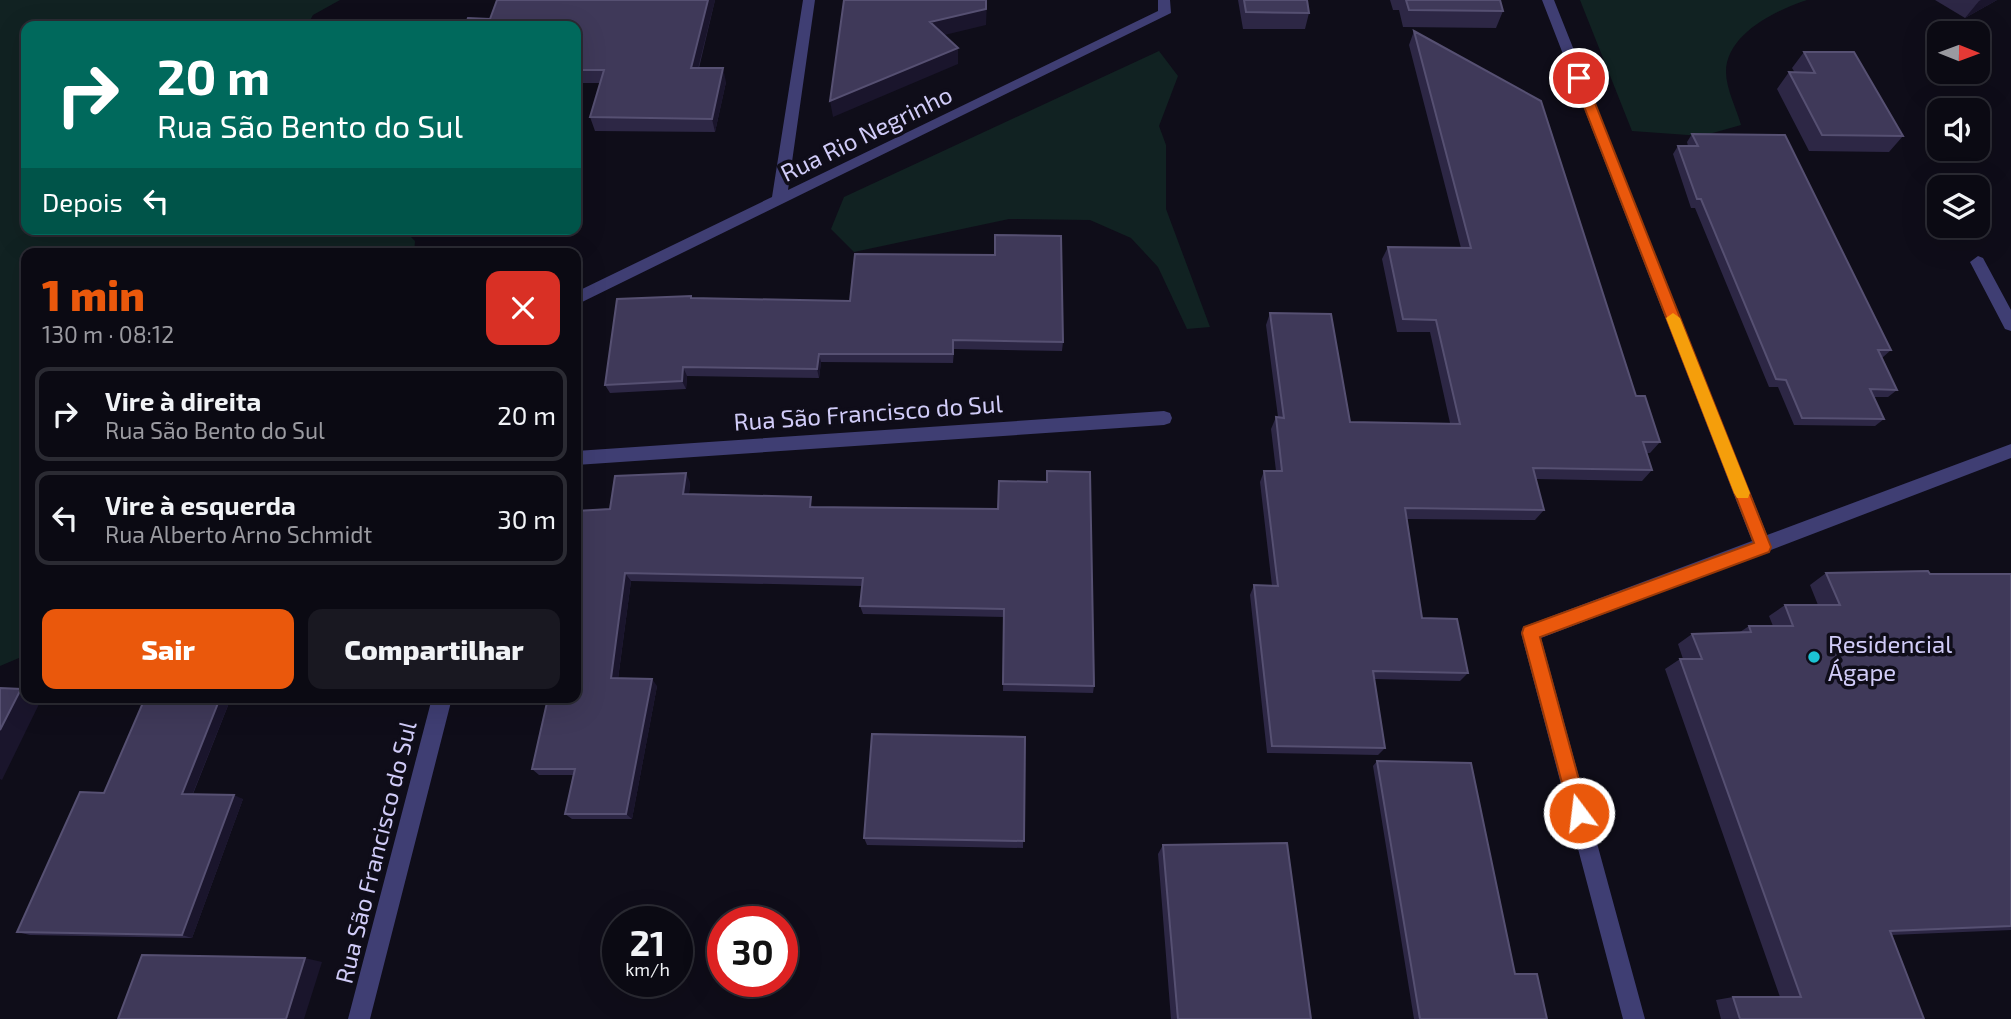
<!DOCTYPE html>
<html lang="pt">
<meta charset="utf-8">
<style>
:root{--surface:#0b0a13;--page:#191821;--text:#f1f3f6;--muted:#9a9aa0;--line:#2b2b33;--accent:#ea580c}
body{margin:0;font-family:"Exo 2",sans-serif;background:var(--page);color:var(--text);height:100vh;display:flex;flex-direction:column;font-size:26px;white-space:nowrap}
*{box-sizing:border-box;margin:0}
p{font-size:23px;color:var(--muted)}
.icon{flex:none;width:38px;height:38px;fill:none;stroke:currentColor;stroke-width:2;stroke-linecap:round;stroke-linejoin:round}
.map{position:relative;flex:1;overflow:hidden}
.drawer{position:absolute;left:21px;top:248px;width:560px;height:455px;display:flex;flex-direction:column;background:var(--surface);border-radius:14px;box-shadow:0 7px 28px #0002,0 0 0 2px var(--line)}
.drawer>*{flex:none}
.hud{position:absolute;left:21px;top:21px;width:560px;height:214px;border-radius:14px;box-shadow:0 7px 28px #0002,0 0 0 2px var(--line);background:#00695c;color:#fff;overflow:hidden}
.needle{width:46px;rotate:91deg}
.tools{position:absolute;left:1927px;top:21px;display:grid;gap:14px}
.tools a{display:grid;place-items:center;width:63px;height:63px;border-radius:14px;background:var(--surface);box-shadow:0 7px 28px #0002,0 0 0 2px var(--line);font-size:35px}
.speed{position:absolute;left:602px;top:906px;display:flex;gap:14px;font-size:35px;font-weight:700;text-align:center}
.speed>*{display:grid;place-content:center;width:91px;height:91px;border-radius:50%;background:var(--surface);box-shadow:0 7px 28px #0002,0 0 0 2px var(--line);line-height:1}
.speed small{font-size:18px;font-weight:400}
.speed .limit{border:10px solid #d22;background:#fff;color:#111}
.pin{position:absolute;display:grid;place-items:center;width:60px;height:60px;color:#fff;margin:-30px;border:4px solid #fff;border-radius:50%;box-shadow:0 2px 7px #0007}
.me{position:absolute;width:77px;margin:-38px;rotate:345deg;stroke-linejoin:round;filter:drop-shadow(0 0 5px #0008)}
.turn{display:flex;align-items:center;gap:24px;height:147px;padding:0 21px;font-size:32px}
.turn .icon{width:91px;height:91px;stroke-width:2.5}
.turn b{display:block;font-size:49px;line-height:60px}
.then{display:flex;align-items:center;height:66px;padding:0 21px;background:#0003;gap:14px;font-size:26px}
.round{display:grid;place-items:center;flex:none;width:74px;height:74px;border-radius:14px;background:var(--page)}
.summary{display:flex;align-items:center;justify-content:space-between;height:119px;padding:0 21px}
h1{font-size:42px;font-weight:800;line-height:52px;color:var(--accent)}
.cta{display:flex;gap:14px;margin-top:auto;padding:14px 21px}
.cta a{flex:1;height:80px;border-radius:14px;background:var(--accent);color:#fff;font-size:28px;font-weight:800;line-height:80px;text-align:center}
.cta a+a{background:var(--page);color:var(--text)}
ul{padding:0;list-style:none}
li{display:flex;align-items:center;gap:21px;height:94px;margin:0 14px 10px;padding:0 7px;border:4px solid var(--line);border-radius:14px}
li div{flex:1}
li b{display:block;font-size:26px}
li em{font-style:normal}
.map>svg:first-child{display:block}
</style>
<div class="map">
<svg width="2011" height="1019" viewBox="0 0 2011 1019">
<rect width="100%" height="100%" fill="#0f0d19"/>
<path fill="#122" d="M0 0H340L313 15 307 26H26V229H403L415 241 414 254H26V655L0 666Z
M1580 0H1807C1776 10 1726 34 1726 72 1726 89 1737 110 1741 125L1702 136 1632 131Z
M1159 51 1178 76 1159 126 1166 145V209L1210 327 1187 329 1158 267 1131 238 1090 220 1009 219 854 252 831 229 844 197Z"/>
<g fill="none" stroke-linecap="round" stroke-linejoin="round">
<path fill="#3f3e73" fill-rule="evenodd" d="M803 0H815L788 190 1158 11V0H1170L1171 13 576 305V292L772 197Z
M1542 0H1554L1767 535 2011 444V458L1541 638 1645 1019H1623L1521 633 1523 627 1752 541Z
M1978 256 1983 258 2011 310V331L2005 329 1970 262Z
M1164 411 1170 413 1172 418 1170 423 1164 425 576 465V451Z
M432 698H452L370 1019H348Z"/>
</g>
<path fill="#2d2745" d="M715 0 699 68 726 82 715 132 595 131 590 117 600 83H576V26L490 19Z
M1238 0H1307L1309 13 1305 29H1243Z
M1390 0H1500L1503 11 1496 28 1403 27 1399 10H1393Z
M1935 0H1997L1965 18Z
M1414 31 1636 396 1660 442 1650 453H1647L1652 470 1642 481 1536 479 1544 510 1535 520 1407 519 1422 618 1468 673 1460 681 1374 679 1385 748 1378 755 1267 753 1250 595 1254 585 1272 586 1260 482 1264 471H1276L1271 429 1276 417H1278L1266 325 1270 313 1350 422 1450 423 1430 332H1397L1382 259 1388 247 1461 248 1409 45Z
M1804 52 1903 136 1889 152 1809 151 1777 89 1789 72 1795 73 1792 68Z
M1692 134 1891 350 1882 358 1897 390 1888 397H1874L1884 419 1875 426 1794 425 1778 387H1769L1695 208H1691L1673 154 1678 146H1688L1687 142Z
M691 296 692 299 1063 342 1062 351 954 349 953 363 821 362 819 378 687 376 686 389 610 393 605 385Z
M1047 471 1094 686 1093 693 1003 691 1004 617 863 614 860 606 862 586 631 581 618 679 657 686 632 819H572L565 814 573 775H539L532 769 610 509 690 482 689 494 814 506 813 507 998 509 1046 482Z
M1826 573 2011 574V930L1891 935 1924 1019H1721L1716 1000 1733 997H1780L1665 669 1680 659H1683L1678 644 1692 634 1740 632 1749 626H1773L1769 616 1785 605H1818L1810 585Z
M145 698H231L193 794 243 799 192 938 30 935 17 932 104 793Z
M1025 737 1023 848 867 845 864 838Z
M1377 761 1515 974 1547 1019H1414L1373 766Z
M1163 845 1311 1019H1171L1158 854Z"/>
<path fill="#1a152c" d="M708 0H715L695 81 691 68Z
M987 0 986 25 932 38 930 22Z
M1981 0H1997L1965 18 1979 1Z
M958 48V64L833 117 830 101Z
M723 68 726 82 715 132 712 119Z
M819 354 821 362 819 378 817 369Z
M683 367 687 376 686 389 682 381Z
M686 473 690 482 688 503 683 494Z
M625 573 631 581 617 686 611 678Z
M652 679 657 686 632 819 626 814Z
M21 689 26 691V698H42L2 780 0 779V730Z
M220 698H231L191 798 182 794Z
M234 795 243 799 192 938 182 935Z
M305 958 322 962 304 1019H286Z"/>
<path fill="#3f3959" stroke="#565072" stroke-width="2" d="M497 0H708L691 68H723L712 119 590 117 604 70H576V26H465L468 18 490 19Z
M844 0H986V9L930 22 958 48 830 101Z
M1244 0H1307L1309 13 1246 12Z
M1406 0H1500L1503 11 1409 10Z
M1414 31 1541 101 1636 396H1645L1660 442H1643L1652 470 1533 468 1544 510 1405 508 1422 618 1457 619 1468 673 1373 671 1385 748 1272 746 1254 585 1278 586 1264 471H1282L1276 417 1284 418 1270 313 1331 314 1350 422 1460 424 1436 320 1403 319 1388 247 1471 248Z
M1804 52H1854L1903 136 1822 135 1789 72 1815 73Z
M1692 134 1785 135 1891 350H1878L1897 390 1870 389 1884 419 1802 418 1786 380 1776 379 1701 199H1697L1678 146H1698Z
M995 235 1061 236 1063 342 953 340V354H819L817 369 683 367 682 381 605 385 617 299 691 296V298L850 301 855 254 995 255Z
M1047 471 1090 472 1094 686 1003 684 1004 609 860 606 863 578 625 573 611 678 652 679 626 814H565L575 769H532L548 698H576V511L610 509 615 476 686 473 683 494 811 497 810 507 998 509 999 481 1047 482Z
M1928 571 1930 574H2011V926L1890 931 1924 1019H1740L1733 997H1801L1680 659H1702L1692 634 1751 632 1749 626H1793L1785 605H1840L1826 573Z
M0 688 21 689 0 730Z
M145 698H220L182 794 234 795 182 935 17 932 80 792 104 793Z
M872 734 1025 737 1024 841 864 838Z
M1377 761 1471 763 1515 974H1537L1547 1019H1420Z
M1287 843 1311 1019H1178L1163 845Z
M142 955 305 958 286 1019H118Z"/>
<path fill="#ea580c" stroke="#983908" stroke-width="2" d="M1579 74 1585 78 1771 547 1769 552 1540 637 1588 813 1585 820 1579 822 1572 820 1570 813 1522 633 1524 627 1754 543 1573 78Z"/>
<path fill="#f59e0b" d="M1673 313 1680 318 1750 493 1748 498H1737L1734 493 1666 318Z"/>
<circle fill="#1cc3d4" stroke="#0f0d19" stroke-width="2.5" cx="1814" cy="657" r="7"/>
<g text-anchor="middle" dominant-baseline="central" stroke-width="7" stroke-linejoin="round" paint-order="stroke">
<g font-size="24" fill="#d1ccf8" stroke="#0f0d19">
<text transform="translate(866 133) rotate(-26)">Rua Rio Negrinho</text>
<text transform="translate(868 412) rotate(-4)">Rua São Francisco do Sul</text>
<text transform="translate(375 852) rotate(-76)">Rua São Francisco do Sul</text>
</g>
<g font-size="24" fill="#d1ccf8" stroke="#0f0d19" text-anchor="start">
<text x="1828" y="643">Residencial<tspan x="1828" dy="28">Ágape</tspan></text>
</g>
</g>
</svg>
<div class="tools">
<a><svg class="needle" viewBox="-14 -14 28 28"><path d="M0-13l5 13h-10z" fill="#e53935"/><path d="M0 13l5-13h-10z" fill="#9a9aa0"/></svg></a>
<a><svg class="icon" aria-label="sound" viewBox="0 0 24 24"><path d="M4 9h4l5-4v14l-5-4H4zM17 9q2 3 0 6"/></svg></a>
<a><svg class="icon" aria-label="layers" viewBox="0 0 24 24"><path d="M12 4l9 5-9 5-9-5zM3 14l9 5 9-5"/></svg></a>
</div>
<div class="speed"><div>21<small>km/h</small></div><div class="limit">30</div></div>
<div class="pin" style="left:1579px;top:78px;background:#d93025"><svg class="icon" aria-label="arrive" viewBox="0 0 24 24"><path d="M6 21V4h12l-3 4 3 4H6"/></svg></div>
<svg class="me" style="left:1579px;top:813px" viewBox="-20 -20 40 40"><circle r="17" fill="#ea580c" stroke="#fff" stroke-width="3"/><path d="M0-11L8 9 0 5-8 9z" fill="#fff"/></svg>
<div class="hud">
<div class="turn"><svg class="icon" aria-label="right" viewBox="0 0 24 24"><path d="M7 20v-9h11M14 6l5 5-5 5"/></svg><div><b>20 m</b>Rua São Bento do Sul</div></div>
<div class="then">Depois<svg class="icon" aria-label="left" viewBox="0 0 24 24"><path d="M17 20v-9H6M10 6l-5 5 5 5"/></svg></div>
</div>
<section class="drawer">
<div class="summary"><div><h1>1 min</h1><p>130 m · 08:12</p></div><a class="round" style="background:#d93025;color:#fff"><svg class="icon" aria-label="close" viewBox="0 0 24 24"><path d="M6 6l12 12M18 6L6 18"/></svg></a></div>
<ul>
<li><svg class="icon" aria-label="right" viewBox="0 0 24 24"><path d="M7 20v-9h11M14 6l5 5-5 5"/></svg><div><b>Vire à direita</b><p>Rua São Bento do Sul</p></div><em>20 m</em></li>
<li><svg class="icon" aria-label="left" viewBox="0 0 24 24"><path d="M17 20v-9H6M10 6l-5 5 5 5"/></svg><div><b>Vire à esquerda</b><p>Rua Alberto Arno Schmidt</p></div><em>30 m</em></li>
</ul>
<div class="cta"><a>Sair</a><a>Compartilhar</a></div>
</section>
</div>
